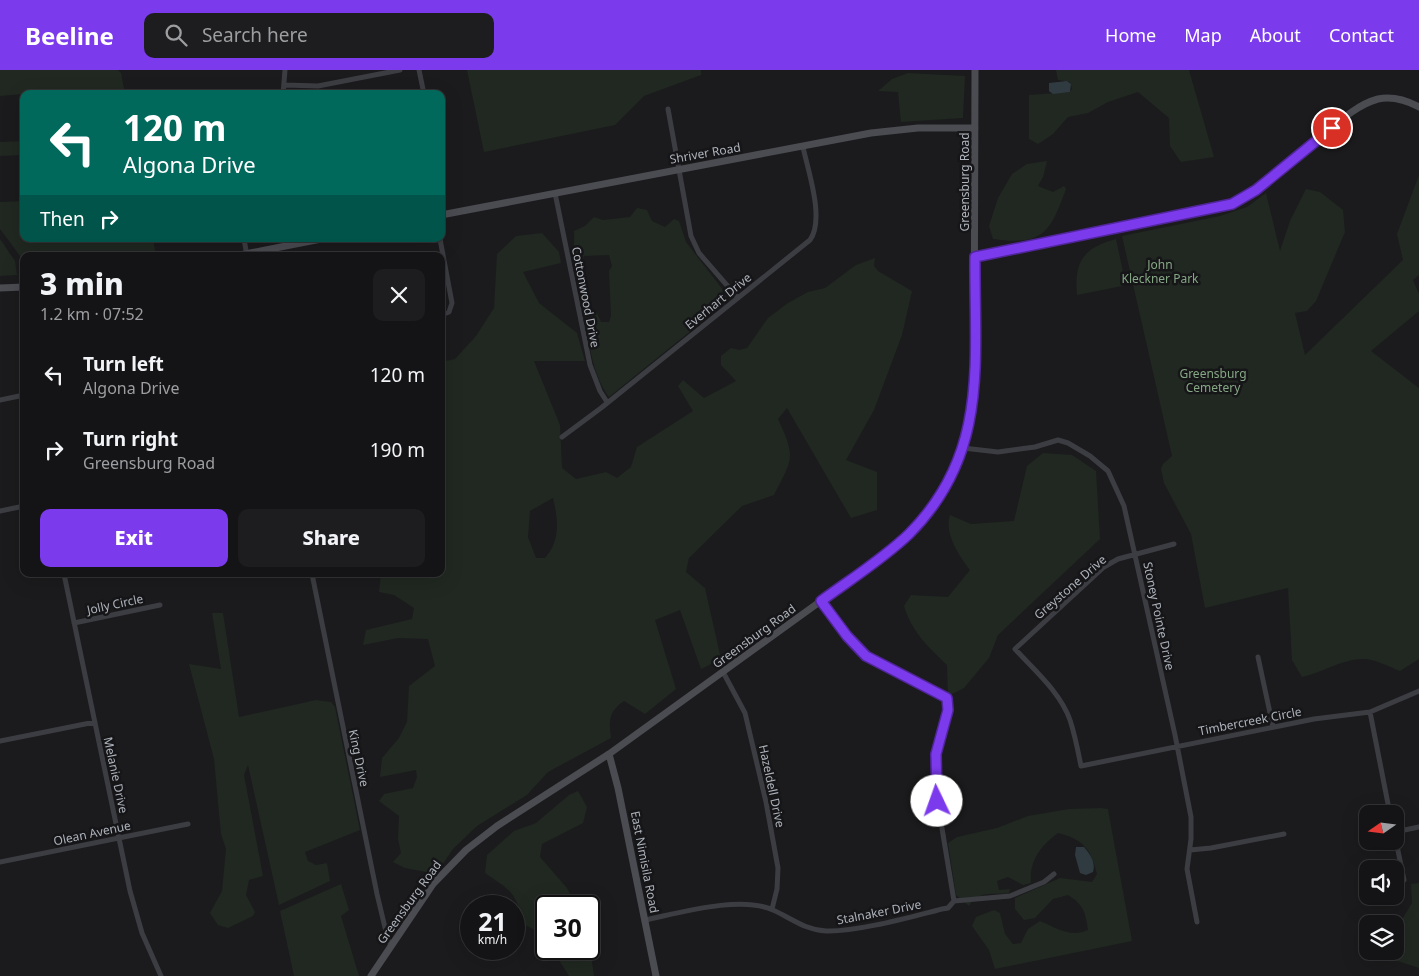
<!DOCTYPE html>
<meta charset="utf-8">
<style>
:root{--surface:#141416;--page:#1d1d1f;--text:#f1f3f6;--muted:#9d9ea1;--line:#333335;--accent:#7c3aed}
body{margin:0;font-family:"Noto Sans",sans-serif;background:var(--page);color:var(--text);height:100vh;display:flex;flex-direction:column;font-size:19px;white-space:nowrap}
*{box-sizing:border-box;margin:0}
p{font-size:16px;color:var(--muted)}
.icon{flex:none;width:28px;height:28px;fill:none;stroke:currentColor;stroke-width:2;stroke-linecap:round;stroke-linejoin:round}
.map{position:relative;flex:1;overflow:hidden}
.details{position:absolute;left:20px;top:182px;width:425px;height:325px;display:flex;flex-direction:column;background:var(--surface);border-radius:10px;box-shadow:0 5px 20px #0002,0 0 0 1px var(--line)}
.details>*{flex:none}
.top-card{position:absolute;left:20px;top:20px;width:425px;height:152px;border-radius:10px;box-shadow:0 5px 20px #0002,0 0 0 1px var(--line);background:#00695c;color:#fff;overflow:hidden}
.needle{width:32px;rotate:256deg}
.tools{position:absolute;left:1359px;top:735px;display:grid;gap:10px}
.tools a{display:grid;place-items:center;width:45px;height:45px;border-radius:10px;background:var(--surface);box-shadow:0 5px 20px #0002,0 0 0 1px var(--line);font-size:25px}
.speed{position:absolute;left:460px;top:825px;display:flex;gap:10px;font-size:25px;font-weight:700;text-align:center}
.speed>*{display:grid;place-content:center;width:65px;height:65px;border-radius:50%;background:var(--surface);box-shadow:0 5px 20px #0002,0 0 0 1px var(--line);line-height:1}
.speed small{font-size:12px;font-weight:400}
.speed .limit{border:2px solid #111;border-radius:8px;background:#fff;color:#111}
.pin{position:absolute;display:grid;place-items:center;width:42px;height:42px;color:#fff;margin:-21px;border:2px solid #fff;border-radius:50%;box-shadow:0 1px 5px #0007}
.me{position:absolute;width:55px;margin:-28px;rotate:357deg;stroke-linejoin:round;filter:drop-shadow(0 0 4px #0008)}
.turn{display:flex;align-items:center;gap:18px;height:105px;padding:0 20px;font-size:22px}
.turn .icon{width:65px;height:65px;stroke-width:2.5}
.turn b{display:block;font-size:35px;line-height:42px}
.then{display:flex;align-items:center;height:48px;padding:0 20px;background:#0003;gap:10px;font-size:19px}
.round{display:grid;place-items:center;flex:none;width:52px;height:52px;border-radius:10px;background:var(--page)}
.summary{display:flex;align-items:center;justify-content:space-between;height:85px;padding:0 20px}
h1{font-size:30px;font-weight:800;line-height:38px}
.button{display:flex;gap:10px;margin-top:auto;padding:10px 20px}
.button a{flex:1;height:58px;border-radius:10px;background:var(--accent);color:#fff;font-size:20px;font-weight:800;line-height:58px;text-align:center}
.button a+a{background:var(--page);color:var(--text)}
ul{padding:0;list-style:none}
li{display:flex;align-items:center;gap:15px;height:75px;padding:0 20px}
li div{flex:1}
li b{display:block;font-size:19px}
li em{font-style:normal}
header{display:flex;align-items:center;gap:30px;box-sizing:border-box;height:70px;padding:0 25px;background:var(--accent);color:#fff}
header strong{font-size:24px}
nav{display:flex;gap:28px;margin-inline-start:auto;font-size:18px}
.search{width:350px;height:45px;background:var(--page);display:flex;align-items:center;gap:12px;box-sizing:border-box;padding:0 18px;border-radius:10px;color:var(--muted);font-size:19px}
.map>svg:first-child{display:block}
</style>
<header>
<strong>Beeline</strong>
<div class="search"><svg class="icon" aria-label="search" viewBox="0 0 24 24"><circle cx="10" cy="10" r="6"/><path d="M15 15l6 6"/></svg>Search here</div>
<nav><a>Home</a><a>Map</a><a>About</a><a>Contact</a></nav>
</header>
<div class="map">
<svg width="1419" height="906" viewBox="0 0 1419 906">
<rect width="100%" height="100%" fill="#1b1b1d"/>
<path fill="#202821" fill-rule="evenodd" d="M0 0H118L121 3 125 24H24L0 26Z
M467 0H701V5L644 26 615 55 484 82Z
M1056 0H1189L1214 87 1181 92 1170 76 1169 48 1138 22 1108 32 1088 43 1068 47 1053 64 1038 74 1029 69V25L1070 22 1072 19 1070 12 1058 10Z
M908 3 965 6 963 48 901 52 898 22 878 21 892 9Z
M24 71 23 85 0 86V72Z
M1047 91 1043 107 1038 116 1053 122 1064 116 1066 119C1050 163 1043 176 993 169L989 156 998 128 1012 104 1027 94Z
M1419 105V205L1413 210 1419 224V241L1371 281 1419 318V589L1400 601C1390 597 1377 590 1366 589 1343 588 1324 602 1302 607L1292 590 1288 518 1205 538 1191 464 1164 413 1161 399 1163 394 1172 386 1122 166 1220 146 1247 137 1266 123 1280 181 1290 151 1306 119 1320 122 1343 140 1345 162 1316 231 1307 241 1295 243 1305 285 1403 190 1397 164Z
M24 131V169H153L156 186H24L23 205 20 186 0 159V132Z
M637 138 647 140 652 151 665 157 674 149 679 151 686 172 730 229 609 327C591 303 589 270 584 242L596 241 601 252H609L611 246 609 201 612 196 609 185 584 186 580 197 574 200C572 183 575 176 574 161L585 156 594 147 603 150 630 147Z
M542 163 559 182 561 193 523 202 539 233 577 263 585 291H534L560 355 562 398 576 409 606 402 617 408 631 397 637 377 693 341 678 316 683 310 704 328 736 311 721 295V286L731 278 739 280 747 278 768 248 788 233 808 222 825 218 856 195 875 188 874 196 878 201 912 221 902 265 874 340 846 390 877 402V440L851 448 787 338 778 349C796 388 793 388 774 425L742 436 689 488 686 502 705 518 721 589 701 599 680 540 655 550 676 619 645 644 624 631C608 642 609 651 611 668L548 702 527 725 477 756 453 779 436 804 405 798 393 792 401 783 398 769 399 746 379 731 384 724 413 718 417 707 416 700 380 707 382 688 399 668 407 652 409 616 435 596 428 569 398 568 363 575 366 560 412 549 414 538 394 525 379 522 381 504H441V292L455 289 476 266 494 238 497 184 516 166ZM553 428C558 449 561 470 545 488H536L528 467 530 441Z
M0 169 15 191 17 205 0 206Z
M1116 169 1125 211 1122 216 1077 225C1074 190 1084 178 1116 169Z
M1043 383 1072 385 1096 401 1100 469 998 565 989 588 964 618 948 626 947 595C928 577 912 562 904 536L911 525 948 527 970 500C959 486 944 463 950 445L971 454 1014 451 1027 396Z
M212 543H223L239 647 316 630 331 632 335 637 360 760 305 782 308 791 316 795 327 793 330 811 279 835 248 695 244 705 263 806 249 810 246 825 255 842 253 846 228 858 218 855 210 843 222 821 226 779 221 764 214 689 189 594 221 599Z
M578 721 587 737 583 753 542 774 540 787 567 818 576 836H546V869L543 864 521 853C519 823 508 819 485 803L487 785 514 761 536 753 569 725Z
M1101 738 1108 739 1109 745 1132 871 995 899 989 880 972 856 976 847 994 840 1000 843 1005 864 1013 874 1021 873 1028 859 1040 851C1057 858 1070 868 1088 860 1086 843 1083 834 1068 825L1053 829 1035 848 1024 850 1015 839V828L1060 808 1092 812 1097 804C1091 779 1083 769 1058 763 1041 776 1029 790 1031 813L1023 815 1008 807 997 811 999 820 1010 819 1009 823C993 825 978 820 969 836L956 825 948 773 957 767 997 758 1028 746 1069 739Z
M1419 813V898L1388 888 1384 881H1395V861L1412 833 1411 814Z
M341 814 349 840 341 846 359 906H294L280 841Z
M589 871 594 906H569L552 879H589Z"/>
<path fill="#303b41" d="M1067 11 1071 14 1070 22 1053 24 1049 21V13Z
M1076 777H1084C1090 784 1096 792 1093 802L1086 805 1080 803 1075 785Z"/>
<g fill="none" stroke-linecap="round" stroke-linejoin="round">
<path stroke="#3c3d42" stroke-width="5" d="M419 0 424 24
M285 15 318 16 400 0
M283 24 285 0
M668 39 691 166 699 183 738 228
M555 123 590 295 600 321 607 332
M244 169 247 186
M440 169 452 233 449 242 441 245
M22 217 24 247
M0 330 24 325
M562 367 601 338 810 170C825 149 808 101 803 77
M963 378 998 382 1035 377 1058 370 1068 373 1090 386 1108 401 1124 436 1175 665 1191 747V769L1187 799 1197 852
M0 441 24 436
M1174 474 1118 489 1104 497 1015 579C1034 600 1060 622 1070 650 1075 665 1078 681 1081 696L1314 649 1370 642 1419 621
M64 504 130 821 142 863 161 906
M312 504 377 824 387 866 391 876
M821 531 847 566 867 585 947 628 949 635 937 684 935 716 954 831
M74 553 160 535
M1258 587 1273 657
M723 602 745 643 766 732 778 798 777 819 772 839
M1370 642 1390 744
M0 671 95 652
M1395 762 1419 757
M1395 766 1404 810
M1190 780 1211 778 1284 764
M0 792 188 754
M645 850C679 843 741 825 773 840 791 848 805 860 826 861 857 862 910 847 942 839L948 838 954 831 1010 826 1044 812 1054 804"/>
<path stroke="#4a4c52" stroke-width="7" d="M441 145 871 63 918 58H975
M235 186 321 169
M975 187 1232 134C1267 117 1297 86 1327 62 1342 49 1359 34 1378 29 1393 26 1406 30 1419 37
M0 218 24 217
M609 684 618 718 656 906
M371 906 433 814 466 780 497 756 609 684 879 489C935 446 964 398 974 327L975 0"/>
</g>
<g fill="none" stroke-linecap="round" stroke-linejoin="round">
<defs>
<path id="route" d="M937 731 936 684 948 640 947 628 866 586 847 566 821 531C851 509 883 489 909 464 990 383 974 291 975 187L1232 134 1256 120 1332 58"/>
</defs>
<use href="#route" stroke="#51269a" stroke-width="12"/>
<use href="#route" stroke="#7c3aed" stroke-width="9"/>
</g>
<g text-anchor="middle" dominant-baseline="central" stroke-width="5" stroke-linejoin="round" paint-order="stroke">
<g font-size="12" fill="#aeb3bc" stroke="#161618">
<text transform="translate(705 83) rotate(-10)">Shriver Road</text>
<text transform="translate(964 112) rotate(-90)">Greensburg Road</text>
<text transform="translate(586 227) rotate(79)">Cottonwood Drive</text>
<text transform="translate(718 231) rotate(-39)">Everhart Drive</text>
<text transform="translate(1070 517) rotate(-41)">Greystone Drive</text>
<text transform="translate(115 534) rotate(-12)">Jolly Circle</text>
<text transform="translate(1159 546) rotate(78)">Stoney Pointe Drive</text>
<text transform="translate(754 566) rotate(-36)">Greensburg Road</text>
<text transform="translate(1250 651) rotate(-11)">Timbercreek Circle</text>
<text transform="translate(359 688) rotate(78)">King Drive</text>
<text transform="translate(116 705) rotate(78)">Melanie Drive</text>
<text transform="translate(772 716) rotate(78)">Hazeldell Drive</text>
<text transform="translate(92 763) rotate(-12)">Olean Avenue</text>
<text transform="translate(645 792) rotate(79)">East Nimisila Road</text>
<text transform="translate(409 832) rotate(-54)">Greensburg Road</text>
<text transform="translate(879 842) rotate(-11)">Stalnaker Drive</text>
</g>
<g font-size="12" fill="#86a785" stroke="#161618">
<text x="1160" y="194">John<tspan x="1160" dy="14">Kleckner Park</tspan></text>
<text x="1213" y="303">Greensburg<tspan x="1213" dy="14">Cemetery</tspan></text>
</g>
</g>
</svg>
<div class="tools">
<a><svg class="needle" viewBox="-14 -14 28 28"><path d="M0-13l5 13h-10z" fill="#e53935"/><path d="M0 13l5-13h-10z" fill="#9d9ea1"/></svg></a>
<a><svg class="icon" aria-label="sound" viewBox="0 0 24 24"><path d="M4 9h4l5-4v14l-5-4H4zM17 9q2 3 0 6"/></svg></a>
<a><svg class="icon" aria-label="layers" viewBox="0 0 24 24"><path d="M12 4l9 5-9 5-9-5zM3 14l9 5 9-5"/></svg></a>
</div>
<div class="speed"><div>21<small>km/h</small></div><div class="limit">30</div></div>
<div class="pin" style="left:1332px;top:58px;background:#d93025"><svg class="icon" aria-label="arrive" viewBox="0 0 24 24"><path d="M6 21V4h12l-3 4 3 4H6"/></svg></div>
<svg class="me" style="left:937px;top:731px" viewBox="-20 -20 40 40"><circle r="19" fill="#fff"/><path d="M0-13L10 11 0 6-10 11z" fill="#7c3aed"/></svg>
<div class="top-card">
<div class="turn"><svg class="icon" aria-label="left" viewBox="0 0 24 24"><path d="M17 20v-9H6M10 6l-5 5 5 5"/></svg><div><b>120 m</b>Algona Drive</div></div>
<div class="then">Then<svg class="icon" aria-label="right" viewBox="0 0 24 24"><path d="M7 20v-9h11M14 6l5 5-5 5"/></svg></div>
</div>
<section class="details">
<div class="summary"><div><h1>3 min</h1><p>1.2 km · 07:52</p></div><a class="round"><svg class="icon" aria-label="close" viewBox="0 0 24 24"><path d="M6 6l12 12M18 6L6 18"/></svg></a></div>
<ul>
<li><svg class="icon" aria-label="left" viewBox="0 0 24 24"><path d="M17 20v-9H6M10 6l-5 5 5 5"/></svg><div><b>Turn left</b><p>Algona Drive</p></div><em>120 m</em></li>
<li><svg class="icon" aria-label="right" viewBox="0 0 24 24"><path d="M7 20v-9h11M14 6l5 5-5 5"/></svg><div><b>Turn right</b><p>Greensburg Road</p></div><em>190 m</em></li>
</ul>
<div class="button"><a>Exit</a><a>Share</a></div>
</section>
</div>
